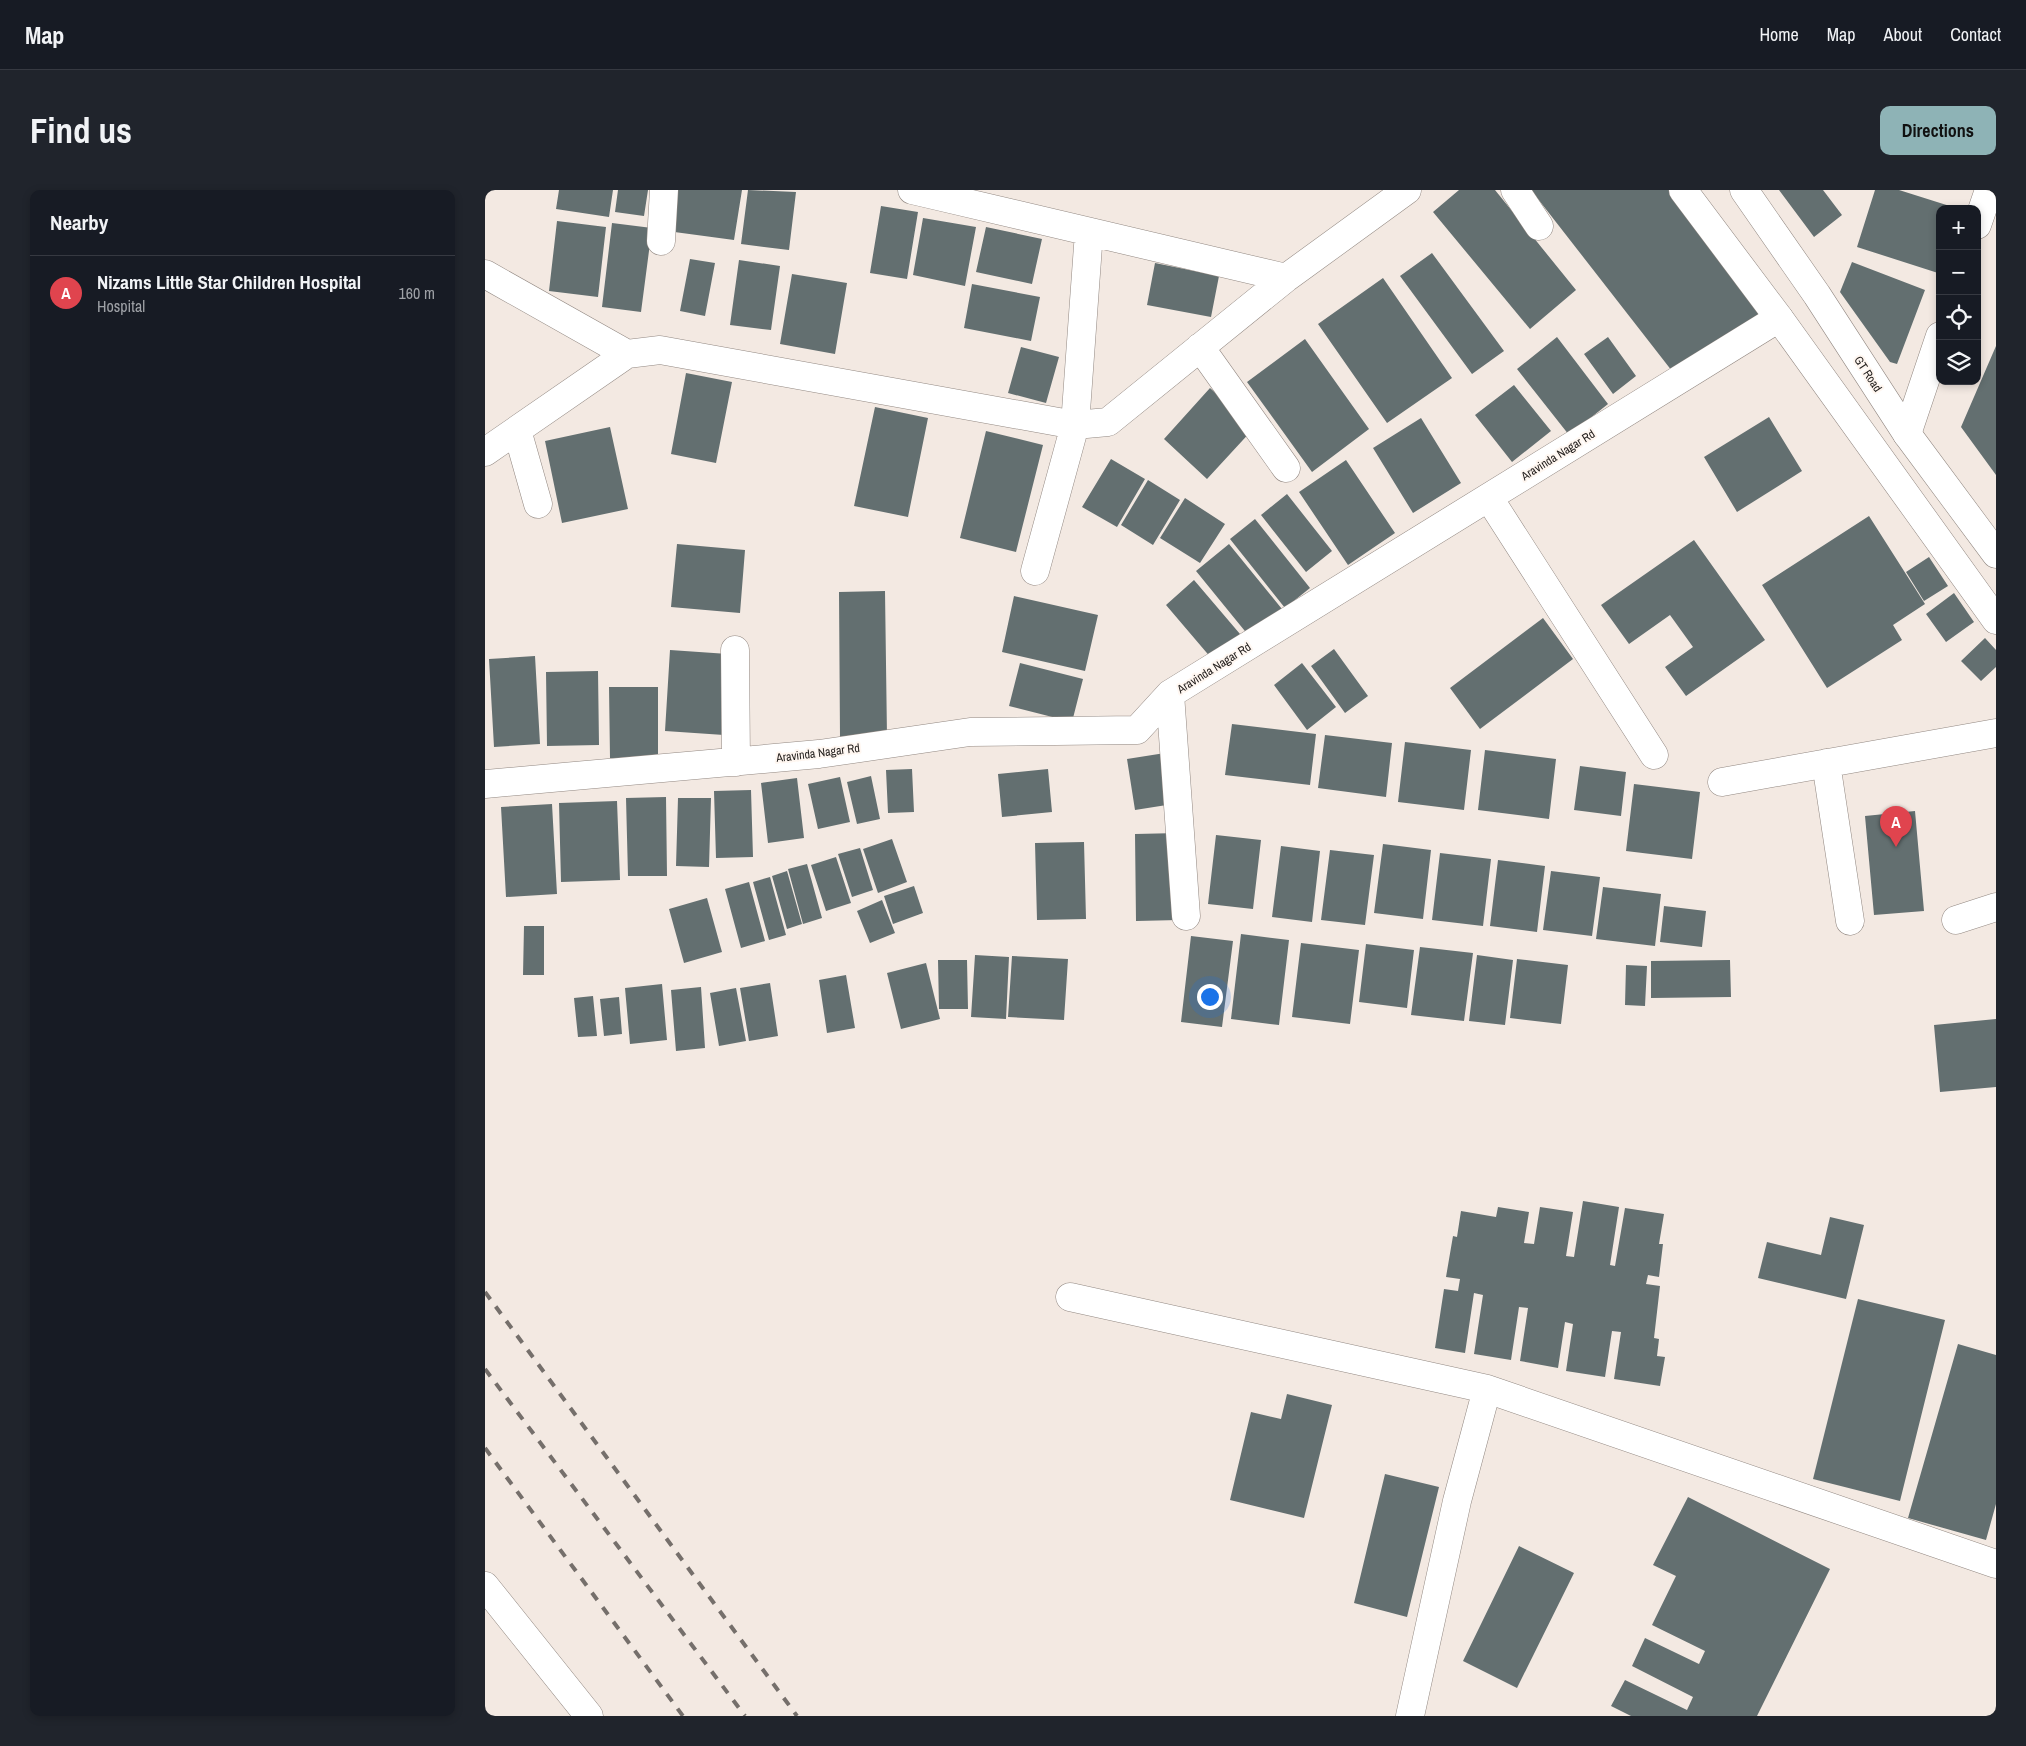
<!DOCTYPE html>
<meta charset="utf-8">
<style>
:root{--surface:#171b24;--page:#20242c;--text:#f1f3f6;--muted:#9ea1a6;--line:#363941;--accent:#8eb3b6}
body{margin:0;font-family:"Archivo Narrow",sans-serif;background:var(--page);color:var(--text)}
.controls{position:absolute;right:15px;top:15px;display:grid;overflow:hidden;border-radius:10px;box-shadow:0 2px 8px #0003}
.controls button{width:45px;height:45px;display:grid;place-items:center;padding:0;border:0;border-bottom:1px solid var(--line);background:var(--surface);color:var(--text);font:25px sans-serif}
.you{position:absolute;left:724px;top:806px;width:18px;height:18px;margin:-12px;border:4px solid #fff;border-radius:50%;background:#1a73e8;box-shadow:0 0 0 8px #1a73e833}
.badge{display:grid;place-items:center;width:32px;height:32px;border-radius:50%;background:var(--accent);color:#fff;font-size:16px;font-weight:700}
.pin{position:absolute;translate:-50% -41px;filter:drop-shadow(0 1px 2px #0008)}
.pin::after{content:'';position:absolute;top:26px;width:18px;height:15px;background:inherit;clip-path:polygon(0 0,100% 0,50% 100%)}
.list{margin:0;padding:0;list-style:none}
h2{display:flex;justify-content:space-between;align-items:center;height:65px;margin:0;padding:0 20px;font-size:21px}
h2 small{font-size:16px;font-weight:400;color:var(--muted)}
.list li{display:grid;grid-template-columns:32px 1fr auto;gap:15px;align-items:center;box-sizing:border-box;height:75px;padding:0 20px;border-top:1px solid var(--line)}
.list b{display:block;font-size:19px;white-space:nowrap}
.list p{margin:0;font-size:16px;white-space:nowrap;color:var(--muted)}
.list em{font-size:16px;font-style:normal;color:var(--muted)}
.icon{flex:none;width:28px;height:28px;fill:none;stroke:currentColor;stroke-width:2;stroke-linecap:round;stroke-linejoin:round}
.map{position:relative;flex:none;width:1511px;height:1526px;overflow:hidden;border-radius:10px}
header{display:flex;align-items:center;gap:30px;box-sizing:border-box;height:70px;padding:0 25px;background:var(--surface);border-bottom:1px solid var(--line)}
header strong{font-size:24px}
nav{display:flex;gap:28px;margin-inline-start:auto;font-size:18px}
.intro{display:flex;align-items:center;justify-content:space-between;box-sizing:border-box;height:120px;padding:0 30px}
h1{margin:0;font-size:35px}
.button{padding:12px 22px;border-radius:10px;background:var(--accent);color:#111;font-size:18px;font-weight:700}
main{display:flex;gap:30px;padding:0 30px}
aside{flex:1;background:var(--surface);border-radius:10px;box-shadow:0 2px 8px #0003}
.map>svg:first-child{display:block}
.building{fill:#636f70}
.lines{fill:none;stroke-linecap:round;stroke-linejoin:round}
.street-casing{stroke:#928882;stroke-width:29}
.secondary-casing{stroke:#928882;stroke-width:29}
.street{stroke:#fff;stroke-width:28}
.secondary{stroke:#fff;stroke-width:28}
.rail{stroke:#756f6b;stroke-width:4;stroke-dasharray:9 9;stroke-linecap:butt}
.labels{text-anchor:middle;stroke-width:4;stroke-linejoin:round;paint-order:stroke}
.street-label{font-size:12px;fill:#201c1a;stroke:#fff7f1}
</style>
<header>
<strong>Map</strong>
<nav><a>Home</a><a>Map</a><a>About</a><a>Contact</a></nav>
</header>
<div class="intro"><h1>Find us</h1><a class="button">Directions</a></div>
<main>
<aside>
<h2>Nearby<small></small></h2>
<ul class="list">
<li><span class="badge" style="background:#e0444e">A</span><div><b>Nizams Little Star Children Hospital</b><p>Hospital</p></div><em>160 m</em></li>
</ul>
</aside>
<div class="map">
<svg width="1511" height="1526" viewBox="0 0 1511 1526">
<rect width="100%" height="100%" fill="#f3e9e2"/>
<!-- building -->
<path class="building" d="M74,0H128L124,27L71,19Z
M133,0H163L159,26L130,22Z
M188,0H257L249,50L182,41Z
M263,0L311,2L304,60L256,54Z
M974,0H1010L1091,100L1045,139L948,22Z
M1046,0H1184L1279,123L1194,190Z
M1294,0H1338L1357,25L1329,47Z
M1390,0H1414L1471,18L1455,19V76L1453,83L1372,57Z
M396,16L433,22L422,89L385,83Z
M438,28L491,37L480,96L428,85Z
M72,31L121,37L113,107L64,101Z
M127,33L167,38L156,122L117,117Z
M501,37L557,49L547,94L491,82Z
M947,63L1019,161L987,184L915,86Z
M205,69L230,73L220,126L195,121Z
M254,70L295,76L286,140L245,135Z
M1367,72L1440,100L1412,174L1405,172L1355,102Z
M670,73L734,86L726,127L662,115Z
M307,84L362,93L350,164L295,154Z
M898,88L967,188L902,233L833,134Z
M487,94L555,107L546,151L479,138Z
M1072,147L1123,214L1084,245L1032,179Z
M1123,147L1151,186L1128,204L1099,164Z
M820,149L884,239L827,282L762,192Z
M1511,156V285L1476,237Z
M536,157L574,167L561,213L523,203Z
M201,183L247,192L231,273L186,264Z
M1029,195L1066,241L1027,272L990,225Z
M725,198L769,238L722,289L679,249Z
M390,217L443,228L423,327L369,316Z
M1284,227L1317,281L1252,322L1219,267Z
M936,228L976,293L928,323L888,258Z
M125,237L143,319L77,333L60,251Z
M501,241L558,255L531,362L475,348Z
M626,269L660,289L632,337L597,317Z
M861,270L910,343L863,375L814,302Z
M663,290L695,310L668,355L636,335Z
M802,304L847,361L821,382L776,325Z
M700,308L740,334L715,373L675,348Z
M1384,326L1440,414L1408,435L1417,450L1342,498L1277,395Z
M770,329L825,398L800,418L745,349Z
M1209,350L1280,450L1201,506L1180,477L1208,457L1185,425L1144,454L1116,415Z
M192,354L260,360L255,423L186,417Z
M744,354L801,424L768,451L711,381Z
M1444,367L1463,396L1439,411L1421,382Z
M709,390L755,444L727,469L681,415Z
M400,401L402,547H355L354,402Z
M1469,403L1489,432L1461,452L1441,424Z
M529,406L613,425L600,481L517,462Z
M1058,428L1088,469L995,539L965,498Z
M1500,448L1511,460V477L1496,491L1476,471Z
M849,459L883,506L860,523L826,476Z
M185,460L243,464L239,545L180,541Z
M50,466L55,554L9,557L4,469Z
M535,473L598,489L587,532L524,516Z
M817,473L851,517L822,540L789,495Z
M113,481L114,555L62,556L61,482Z
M124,497H173V568H125Z
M747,534L831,544L825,595L740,585Z
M840,545L907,553L901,607L833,598Z
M920,552L986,560L979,620L913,612Z
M1000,560L1071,569L1064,629L993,620Z
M680,563L688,614L650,620L642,569Z
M1095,576L1141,582L1136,626L1089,620Z
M427,579L429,622L403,623L401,580Z
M563,579L567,622L517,627L513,584Z
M386,586L395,629L372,634L362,592Z
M355,587L365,632L333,639L323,594Z
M312,588L319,648L283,653L276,593Z
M1149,594L1215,602L1207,669L1141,661Z
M266,600L268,667L231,668L229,601Z
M181,607L182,686H143L141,608Z
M193,608H226L224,677L191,676Z
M132,611L135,690L76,692L74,613Z
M67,614L72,704L21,707L16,617Z
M1430,621L1439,721L1389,725L1380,626Z
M694,643V730L651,731L650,644Z
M731,645L776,650L768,719L723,714Z
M407,649L422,692L393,703L378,659Z
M599,652L601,729L552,730L550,653Z
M898,654L946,660L938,729L889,723Z
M796,656L835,661L827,732L787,727Z
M375,658L388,700L367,707L353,664Z
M845,660L889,665L880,735L836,730Z
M955,663L1006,669L998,736L947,730Z
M351,667L366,713L341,721L326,675Z
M1013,670L1060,676L1052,742L1005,736Z
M322,674L337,728L318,734L303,679Z
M302,681L317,734L302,739L287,686Z
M1066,681L1115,687L1107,746L1058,740Z
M285,687L301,745L284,750L268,692Z
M264,692L280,751L256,758L240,699Z
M429,696L438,723L408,734L399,706Z
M1118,697L1176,704L1170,756L1111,749Z
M222,708L237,762L199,773L184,719Z
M397,710L410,743L385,753L372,721Z
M1179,716L1221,721L1217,757L1175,752Z
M39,736H59V785H38Z
M756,744L804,750L794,835L746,829Z
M706,746L748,751L737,837L696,832Z
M816,753L874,760L865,834L807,827Z
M881,754L929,760L922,818L874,812Z
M935,757L988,763L979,831L926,825Z
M490,765L524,767L521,829L486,827Z
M992,765L1028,770L1020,835L984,831Z
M527,766L583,769L579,830L523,827Z
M1032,769L1083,775L1076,834L1025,828Z
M453,770H482L483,819H454Z
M1245,770L1246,807L1166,808V771Z
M441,773L455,829L416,839L402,783Z
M1141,775L1162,776L1160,816L1140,815Z
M361,785L370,838L342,843L334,790Z
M285,793L293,846L264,851L255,798Z
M177,794L182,850L145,854L140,798Z
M216,797L220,858L191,861L186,800Z
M251,798L261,851L234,856L225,803Z
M108,806L112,846L93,847L89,808Z
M134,807L137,844L119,846L115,809Z
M1511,829V897L1455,902L1449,835Z
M1098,1011L1134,1017L1125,1075L1130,1076L1140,1018L1179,1024L1174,1054H1178L1174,1087L1163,1085L1161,1094L1175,1096L1169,1148L1174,1149L1172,1166L1180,1167L1175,1196L1129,1189L1136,1142L1127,1141L1120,1187L1081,1181L1088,1134L1080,1132L1073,1178L1035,1171L1043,1118L1034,1117L1026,1170L989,1164L998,1105L989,1103L980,1163L950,1158L959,1099L973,1101L975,1089L961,1087L968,1046L972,1047L976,1021L1011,1027L1013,1017L1044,1022L1039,1053L1049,1054L1055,1017L1088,1022L1081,1066L1089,1067Z
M1345,1027L1379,1035L1361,1109L1273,1088L1282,1052L1336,1065Z
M1373,1109L1460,1130L1415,1311L1328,1289Z
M1473,1154L1511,1165V1314L1501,1350L1423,1328Z
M802,1204L847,1215L819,1328L745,1310L766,1222L796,1229Z
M900,1284L954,1297L922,1427L869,1413Z
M1203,1307L1345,1379L1272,1526H1146L1126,1516L1140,1490L1202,1520L1208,1507L1147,1476L1160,1448L1214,1474L1220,1461L1167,1435L1191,1386L1168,1375Z
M1034,1356L1089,1383L1032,1498L978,1471Z"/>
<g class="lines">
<!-- street casing -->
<g class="street-casing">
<path id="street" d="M427,0L801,88
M1030,0L1054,36
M1492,35L1504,0
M176,51L179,0
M0,84L142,164
M715,157L801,278
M32,240L53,314
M1422,244L1455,146
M0,262L142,164L175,160L590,235L623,232L801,88L922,0
M1004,308L1169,565
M550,381L590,235L604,42
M250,460L251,572
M685,504L701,726
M1341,573L1365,731
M1237,592L1511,543
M0,594L334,564L485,542L652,540L685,504L1294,128
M1471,730L1511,717
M585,1107L1002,1199L1511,1374
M0,1396L104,1526
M925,1526L972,1311L1002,1199"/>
</g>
<!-- secondary casing -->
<g class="secondary-casing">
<path id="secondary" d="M1198,0L1294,128L1511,430
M1259,0L1332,105L1422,244L1511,364"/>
</g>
<!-- street -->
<use href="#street" class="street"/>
<!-- secondary -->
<use href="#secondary" class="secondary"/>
<!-- rail -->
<path class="rail" d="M0,1102L312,1526
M0,1179L260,1526
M0,1258L198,1526"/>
</g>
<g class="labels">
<!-- street labels -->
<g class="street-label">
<text transform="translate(1383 184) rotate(57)" y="4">GT Road</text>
<text transform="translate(1073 265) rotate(-32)" y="4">Aravinda Nagar Rd</text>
<text transform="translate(729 478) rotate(-32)" y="4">Aravinda Nagar Rd</text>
<text transform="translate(333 563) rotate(-7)" y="4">Aravinda Nagar Rd</text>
</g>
</g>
</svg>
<div class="controls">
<button>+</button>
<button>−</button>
<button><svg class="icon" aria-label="locate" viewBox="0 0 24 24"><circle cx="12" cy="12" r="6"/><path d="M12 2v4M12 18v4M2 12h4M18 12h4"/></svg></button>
<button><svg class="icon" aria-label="layers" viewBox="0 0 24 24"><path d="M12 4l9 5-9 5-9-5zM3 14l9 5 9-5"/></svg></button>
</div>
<div class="you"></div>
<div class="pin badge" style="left:1411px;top:657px;background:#e0444e">A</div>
</div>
</main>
